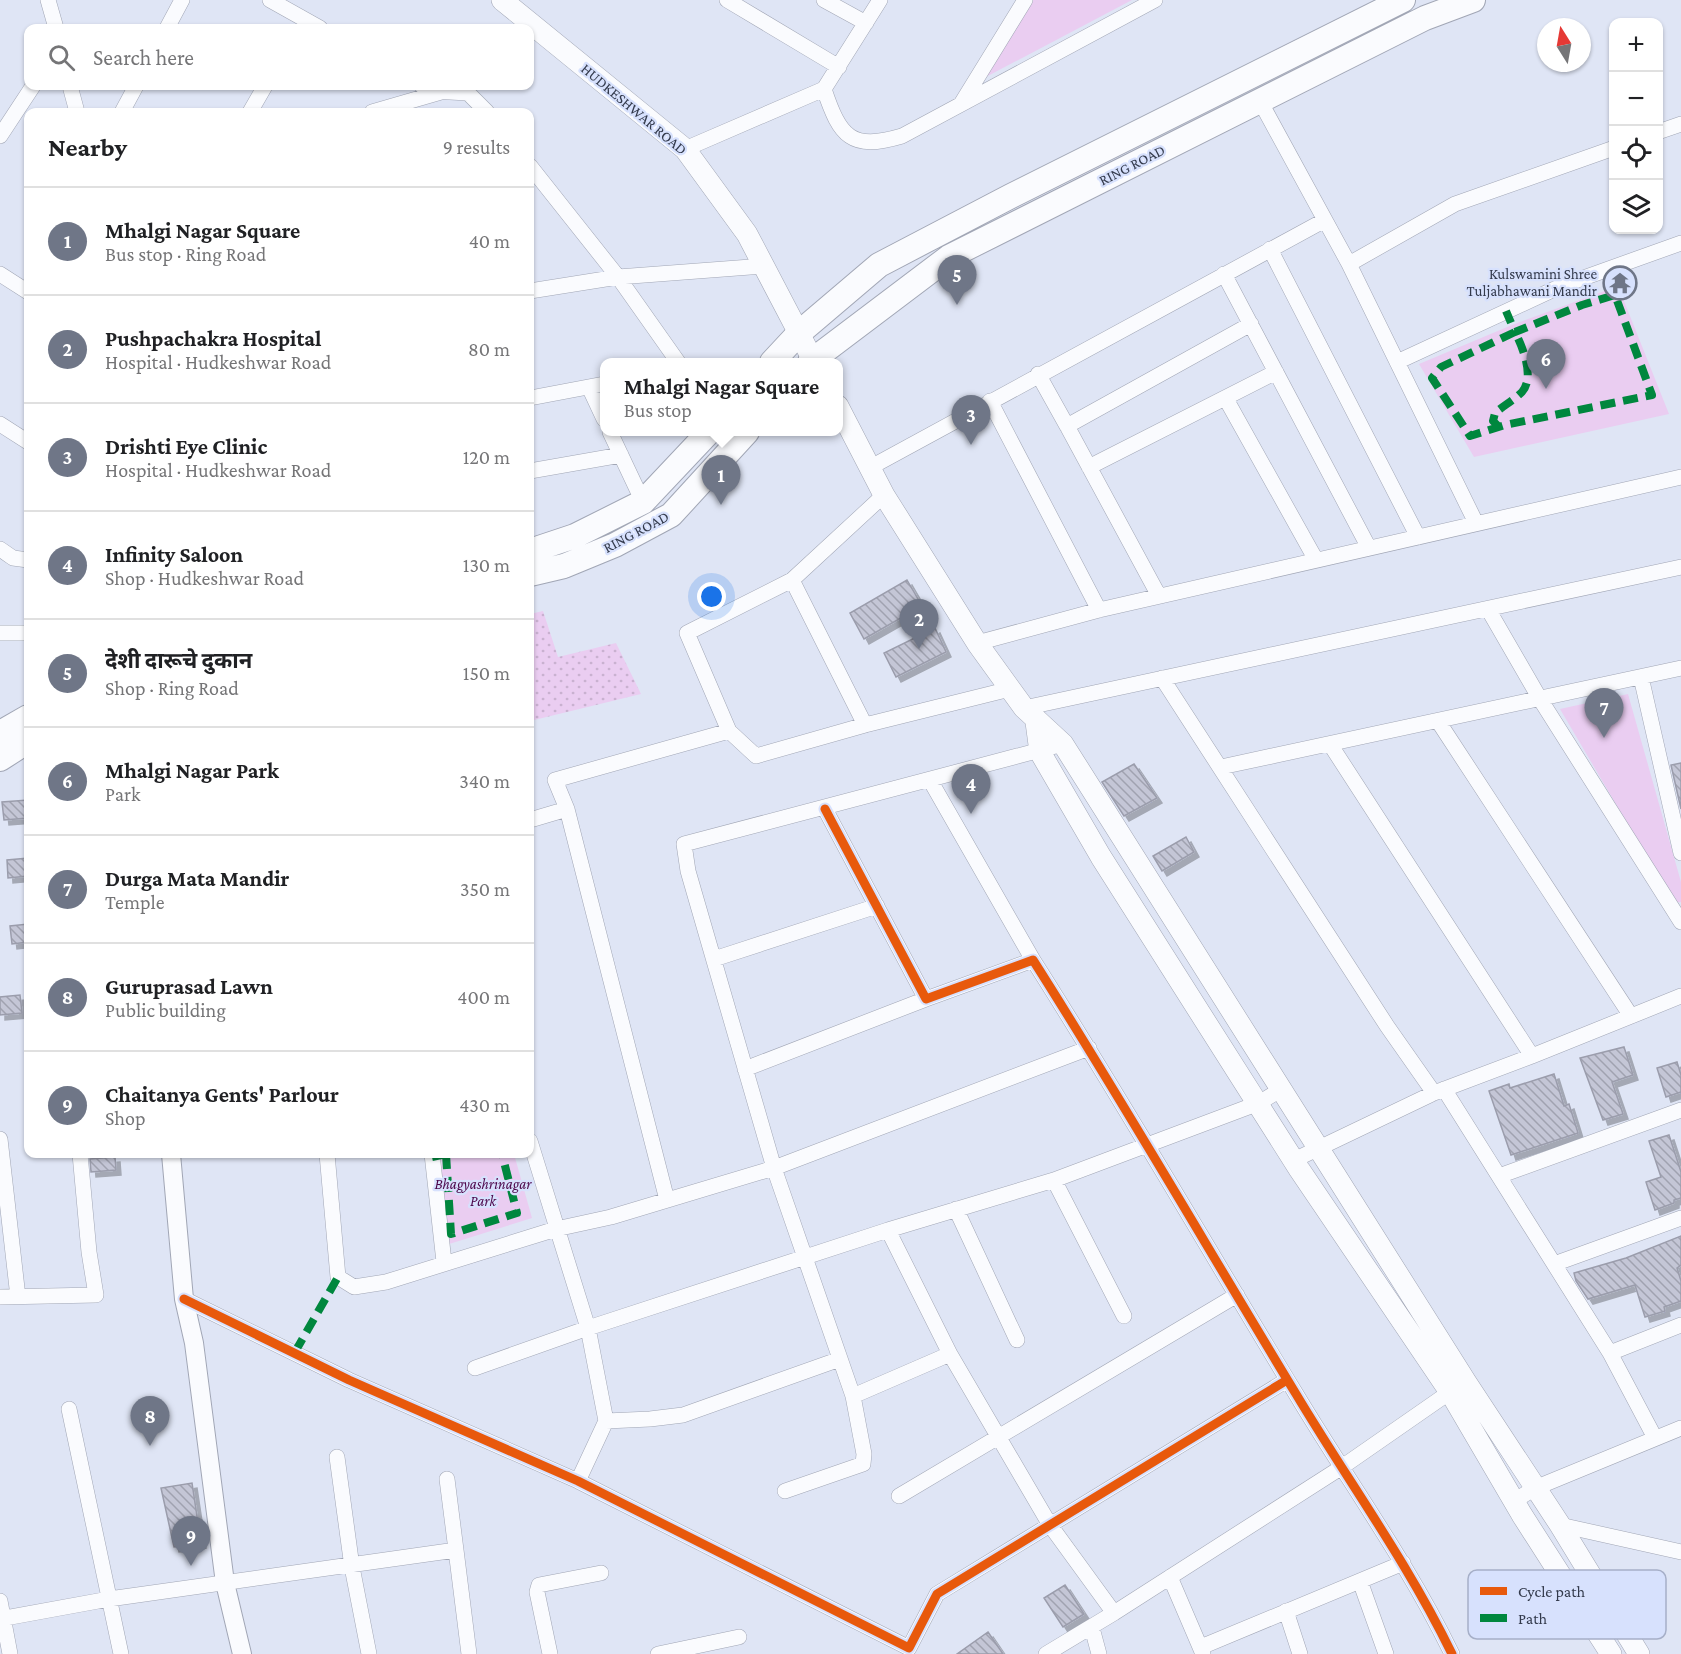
<!DOCTYPE html>
<meta charset="utf-8">
<style>
:root{--surface:#fff;--page:#f6f6f6;--text:#202124;--muted:#757577;--line:#e0e0e0;--accent:#6f7687}
body{margin:0;font-family:"Crimson Pro","Noto Sans Devanagari",serif;background:var(--page);color:var(--text)}
.controls{position:absolute;right:18px;top:18px;display:grid;overflow:hidden;border-radius:12px;box-shadow:0 2px 4px #0004}
.controls button{width:54px;height:54px;display:grid;place-items:center;padding:0;border:0;border-bottom:2px solid var(--line);background:var(--surface);color:var(--text);font:30px sans-serif}
.compass{position:absolute;left:1537px;top:18px;width:54px;height:54px;border-radius:50%;background:var(--surface);box-shadow:0 2px 4px #0004;rotate:349deg}
.you{position:absolute;left:712px;top:597px;width:21px;height:21px;margin:-15px;border:4px solid #fff;border-radius:50%;background:#1a73e8;box-shadow:0 0 0 9px #1a73e833}
.badge{display:grid;place-items:center;width:39px;height:39px;border-radius:50%;background:var(--accent);color:#fff;font-size:20px;font-weight:700}
.pin{position:absolute;translate:-50% -50px;filter:drop-shadow(0 2px 3px #0008)}
.pin::after{content:'';position:absolute;top:32px;width:21px;height:18px;background:inherit;clip-path:polygon(0 0,100% 0,50% 100%)}
.popup{position:absolute;left:600px;top:358px;width:243px;height:78px;box-sizing:border-box;display:grid;place-content:center;border-radius:12px;background:var(--surface);filter:drop-shadow(0 2px 4px #0005);font-size:20px;white-space:nowrap;color:var(--muted)}
.popup b{font-size:22px;color:var(--text)}
.popup::after{content:'';position:absolute;left:50%;top:100%;margin-left:-12px;border:12px solid transparent;border-top-color:var(--surface)}
.list{margin:0;padding:0;list-style:none}
h2{display:flex;justify-content:space-between;align-items:center;height:78px;margin:0;padding:0 24px;font-size:26px}
h2 small{font-size:20px;font-weight:400;color:var(--muted)}
.list li{display:grid;grid-template-columns:39px 1fr auto;gap:18px;align-items:center;box-sizing:border-box;height:108px;padding:0 24px;border-top:2px solid var(--line)}
.list b{display:block;font-size:22px;white-space:nowrap}
.list p{margin:0;font-size:20px;white-space:nowrap;color:var(--muted)}
.list em{font-size:20px;font-style:normal;color:var(--muted)}
.icon{flex:none;width:33px;height:33px;fill:none;stroke:currentColor;stroke-width:2;stroke-linecap:round;stroke-linejoin:round}
.map{position:relative;flex:none;width:1681px;height:1654px;overflow:hidden}
.search{position:absolute;background:var(--surface);box-shadow:0 2px 4px #0004;left:24px;top:24px;width:510px;height:66px;display:flex;align-items:center;gap:15px;box-sizing:border-box;padding:0 21px;border-radius:12px;color:var(--muted);font-size:22px}
.panel{position:absolute;background:var(--surface);box-shadow:0 2px 4px #0004;left:24px;top:108px;width:510px;height:1050px;border-radius:12px}
.map>svg:first-child{display:block}
.grass{fill:url(#grass-dots)}
.park{fill:#eacdf1}
.building{fill:url(#building-back-hatch);stroke:#9b9dac;stroke-width:1.5;filter:url(#shadow)}
.lines{fill:none;stroke-linecap:round;stroke-linejoin:round}
.minor-casing{stroke:#a1a6b5;stroke-width:16}
.tertiary-casing{stroke:#a1a6b5;stroke-width:20}
.secondary-casing{stroke:#a1a6b5;stroke-width:22}
.trunk-casing{stroke:#a1a6b5;stroke-width:26}
.minor{stroke:#fafbfe;stroke-width:15}
.tertiary{stroke:#fafbfe;stroke-width:18}
.secondary{stroke:#fafbfe;stroke-width:21}
.trunk{stroke:#fafbfe;stroke-width:24}
.quiet{stroke:#00873e;stroke-width:8;stroke-dasharray:15 8;stroke-linecap:butt}
.cycleway-casing{stroke:#d7e1fd;stroke-width:13}
.cycleway{stroke:#e8590c;stroke-width:9}
.labels{text-anchor:middle;stroke-width:4.5;stroke-linejoin:round;paint-order:stroke}
.street-label{font-size:15px;fill:#333a4c;stroke:#d7e1fd}
.poi-label{font-size:15px;fill:#333a4c;stroke:#d7e1fd;text-anchor:end}
.park-label{font-size:15px;font-style:italic;fill:#4d074b;stroke:#d7e1fd}
.key{fill:#d7e1fd;stroke:#a6afc8;stroke-width:1.5}
.key-label{font-size:16px;fill:#333a4c}
</style>
<div class="map">
<svg width="1681" height="1654" viewBox="0 0 1681 1654">
<defs>
<pattern id="grass-dots" width="8" height="8" patternUnits="userSpaceOnUse" patternTransform="scale(1.5)"><rect width="8" height="8" fill="#eacdf1"/><path d="M2 2h.1M6 6h.1" fill="none" stroke="#c9b1d0" stroke-width="1.8" stroke-linecap="round"/></pattern>
<pattern id="building-back-hatch" width="6" height="6" patternUnits="userSpaceOnUse" patternTransform="scale(1.5)"><rect width="6" height="6" fill="#c4c6d6"/><path d="M-1 5l2 2M0 0l6 6M5-1l2 2" fill="none" stroke="#a0a2b0"/></pattern>
<filter id="shadow"><feDropShadow dx="5" dy="5" stdDeviation="0" flood-color="#0004"/></filter>
</defs>
<rect width="100%" height="100%" fill="#dfe5f5"/>
<!-- grass -->
<path class="grass" d="M543,611L558,657L616,643L641,694L530,721V614Z"/>
<!-- park -->
<path class="park" d="M1033,0H1132L984,78Z
M1618,286L1669,414L1474,457L1419,364L1512,325Z
M1628,694L1681,882V902L1674,903L1560,709Z
M441,1154H514L532,1218L446,1245Z"/>
<!-- building -->
<path class="building" d="M907,580L922,606L864,639L850,613Z
M935,628L946,652L896,677L884,653Z
M1681,763V809L1671,765Z
M1134,764L1157,798L1124,816L1102,782Z
M28,800V818L4,820L2,802Z
M1186,837L1194,852L1162,871L1153,856Z
M28,858V876L8,878L7,860Z
M28,924V942L12,944L10,926Z
M20,995L22,1013L0,1015V997Z
M1624,1047L1633,1075L1612,1082L1623,1114L1603,1120L1580,1058Z
M1677,1062L1681,1075V1092L1666,1097L1657,1068Z
M1554,1074L1564,1106L1569,1104L1578,1133L1511,1155L1489,1091L1509,1084L1510,1088Z
M1669,1135L1681,1172V1198L1674,1200V1203L1655,1210L1646,1182L1661,1177L1649,1141Z
M115,1157L116,1170L91,1172L90,1159Z
M1681,1236V1265L1677,1268L1681,1281V1301L1664,1307L1665,1311L1645,1317L1635,1285L1588,1299L1576,1281L1574,1273L1626,1258Z
M192,1483L201,1543L174,1547L161,1488Z
M1065,1585L1084,1614L1063,1627L1044,1598Z
M988,1632L1003,1654H957Z"/>
<g class="lines">
<!-- minor casing -->
<g class="minor-casing">
<path id="minor" d="M48,0L56,28
M270,0L320,28
M727,0L839,67
M824,0L866,23
M167,28L182,0
M70,86L77,112
M422,86L432,91L468,93L487,112
M824,89C840,137 851,151 902,136L1155,0
M1260,101L1349,264L1476,523
M961,104L1025,0
M122,112L136,86
M250,112L265,86
M372,112L441,92
M1658,132L1681,124
M0,136L33,86
M685,149L824,89L880,0
M530,166L618,277L678,362
M1270,249L1418,537
M1349,264L1455,204L1614,148
M0,274L28,292
M1224,274L1369,548
M530,291L618,277L764,266
M1397,362L1561,286L1681,243
M1038,374L1067,426L1251,324
M589,387L604,419
M530,398L604,384
M1226,399L1316,560
M990,401L1099,610
M0,424L28,442
M1067,426L1159,596
M610,432L643,502
M871,467L1325,220
M1089,467L1276,372
M530,471L621,455
M0,549L13,558L28,560
M1488,609L1540,699L1681,922
M0,633H28
M977,643L1099,610L1681,477
M1641,677L1681,853
M1162,678L1387,1026L1434,1093
M1024,708L1681,567
M1438,721L1631,1016
M865,725L792,580L884,495
M729,731L687,633L792,580
M1330,744L1532,1056
M1221,767L1681,668
M930,780L1033,960
M567,809L667,1200
M825,809L926,999L1033,960C1124,1103 1208,1249 1296,1394C1348,1481 1408,1563 1452,1654
M530,820L567,809L555,780L729,731L756,756L865,725L1010,689
M714,959L877,906
M745,1069L926,999
M1444,1089L1610,1353L1655,1438
M0,1139L18,1297
M530,1141L588,1328L888,1230L1054,1180L1259,1103L1280,1090
M327,1154L338,1277L354,1287L386,1282L556,1229L611,1217L774,1168L1089,1048
M432,1154L444,1262
M1294,1160L1434,1093L1532,1056L1681,996
M1499,1176L1681,1110
M1054,1180L1124,1316
M956,1209L1017,1340
M1554,1264L1681,1218
M0,1297L96,1295L89,1252L80,1154
M184,1299L349,1380L578,1481L909,1648L937,1594L1287,1380
M1610,1353L1681,1325
M950,1354L1050,1525L1114,1613L1342,1467L1450,1392
M475,1368L588,1328L606,1421L578,1481
M853,1396L950,1354L888,1230
M69,1409L121,1654
M606,1421L650,1419L683,1415L840,1359
M337,1457L352,1567L369,1654
M447,1479L456,1550
M785,1491L863,1464L864,1454L853,1396L774,1168L688,871L684,844L1063,744
M899,1496L1237,1295
M1514,1501L1535,1488L1681,1428
M1560,1525L1681,1552
M1170,1577L1203,1654
M1360,1581L1386,1654
M0,1601L10,1654
M1286,1611L1300,1654
M0,1619L109,1599L456,1550L469,1654
M1092,1628L1099,1654
M1201,1647L1403,1563
M550,1654L537,1592L539,1585L601,1573
M658,1654L739,1637
M1046,1654L1114,1613"/>
</g>
<!-- tertiary casing -->
<g class="tertiary-casing">
<path id="tertiary" d="M171,1154L184,1299L194,1343L225,1583L242,1654"/>
</g>
<!-- secondary casing -->
<g class="secondary-casing">
<path id="secondary" d="M502,0L685,149L747,234L814,362
M838,406L884,495L977,643L1024,708L1063,744L1466,1382L1560,1525L1639,1654
M1036,722L1040,752L1101,857L1299,1169L1450,1392L1522,1515L1611,1654"/>
</g>
<!-- trunk casing -->
<g class="trunk-casing">
<path id="trunk" d="M772,362L799,333L879,265L1011,196L1403,0
M810,362L949,257L1425,18L1473,0
M530,551L575,536L643,502L709,432
M530,574L564,566L615,545L671,515L747,432
M0,733L28,717
M0,759L28,741"/>
</g>
<!-- minor -->
<use href="#minor" class="minor"/>
<!-- tertiary -->
<use href="#tertiary" class="tertiary"/>
<!-- secondary -->
<use href="#secondary" class="secondary"/>
<!-- trunk -->
<use href="#trunk" class="trunk"/>
<!-- quiet -->
<path class="quiet" d="M1499,427L1493,421L1495,413C1503,406 1514,400 1522,392C1535,377 1523,348 1515,332L1441,367L1432,378L1470,436L1505,425L1652,395L1615,295L1582,305L1515,332L1506,311
M446,1154L451,1234L517,1213L502,1154
M432,1157L446,1154
M295,1352L338,1277"/>
<!-- cycleway casing -->
<g class="cycleway-casing">
<path id="cycleway" d="M825,809L926,999L1033,960C1124,1103 1208,1249 1296,1394C1348,1481 1408,1563 1452,1654
M184,1299L349,1380L578,1481L909,1648L937,1594L1287,1380"/>
</g>
<!-- cycleway -->
<use href="#cycleway" class="cycleway"/>
</g>
<!-- icons -->
<defs>
<g id="temple-ring" transform="scale(1.725)"><circle r="9.5" fill="#d7e1fd" stroke="#6f7687" stroke-width="1.5"/><path d="M0-6L5-2H3V0L6.5 2.5H4V6H1.5V3h-3V6H-4V2.5H-6.5L-3 0V-2H-5Z" fill="#6f7687"/></g>
</defs>
<g fill-rule="evenodd">
<use href="#temple-ring" x="1620" y="283"/>
</g>
<g class="labels">
<!-- street labels -->
<g class="street-label">
<text transform="translate(634 109) rotate(40)" y="5">HUDKESHWAR ROAD</text>
<text transform="translate(1132 165) rotate(-27)" y="5">RING ROAD</text>
<text transform="translate(636 532) rotate(-28)" y="5">RING ROAD</text>
</g>
<!-- poi labels -->
<g class="poi-label">
<text x="1597" y="279">Kulswamini Shree<tspan x="1597" dy="17">Tuljabhawani Mandir</tspan></text>
</g>
<!-- park labels -->
<g class="park-label">
<text x="483" y="1189">Bhagyashrinagar<tspan x="483" dy="17">Park</tspan></text>
</g>
</g>
<!-- legend -->
<rect x="1468" y="1570" width="198" height="69" rx="9" class="key"/>
<rect x="1480" y="1587" width="27" height="8" fill="#e8590c"/>
<rect x="1480" y="1614" width="27" height="8" fill="#00873e"/>
<g class="key-label">
<text x="1518" y="1597">Cycle path</text>
<text x="1518" y="1624">Path</text>
</g>
</svg>
<div class="controls">
<button>+</button>
<button>−</button>
<button><svg class="icon" aria-label="locate" viewBox="0 0 24 24"><circle cx="12" cy="12" r="6"/><path d="M12 2v4M12 18v4M2 12h4M18 12h4"/></svg></button>
<button><svg class="icon" aria-label="layers" viewBox="0 0 24 24"><path d="M12 4l9 5-9 5-9-5zM3 14l9 5 9-5"/></svg></button>
</div>
<svg class="compass" viewBox="-18 -18 36 36"><path d="M0-13l5 13h-10z" fill="#e53935"/><path d="M0 13l5-13h-10z" fill="#757577"/></svg>
<div class="you"></div>
<div class="pin badge" style="left:721px;top:505px">1</div>
<div class="popup"><b>Mhalgi Nagar Square</b>Bus stop</div>
<div class="pin badge" style="left:919px;top:649px">2</div>
<div class="pin badge" style="left:971px;top:445px">3</div>
<div class="pin badge" style="left:971px;top:814px">4</div>
<div class="pin badge" style="left:957px;top:305px">5</div>
<div class="pin badge" style="left:1546px;top:389px">6</div>
<div class="pin badge" style="left:1604px;top:738px">7</div>
<div class="pin badge" style="left:150px;top:1446px">8</div>
<div class="pin badge" style="left:191px;top:1566px">9</div>
<div class="search"><svg class="icon" aria-label="search" viewBox="0 0 24 24"><circle cx="10" cy="10" r="6"/><path d="M15 15l6 6"/></svg>Search here</div>
<section class="panel">
<h2>Nearby<small>9 results</small></h2>
<ul class="list">
<li><span class="badge">1</span><div><b>Mhalgi Nagar Square</b><p>Bus stop · Ring Road</p></div><em>40 m</em></li>
<li><span class="badge">2</span><div><b>Pushpachakra Hospital</b><p>Hospital · Hudkeshwar Road</p></div><em>80 m</em></li>
<li><span class="badge">3</span><div><b>Drishti Eye Clinic</b><p>Hospital · Hudkeshwar Road</p></div><em>120 m</em></li>
<li><span class="badge">4</span><div><b>Infinity Saloon</b><p>Shop · Hudkeshwar Road</p></div><em>130 m</em></li>
<li><span class="badge">5</span><div><b>देशी दारूचे दुकान</b><p>Shop · Ring Road</p></div><em>150 m</em></li>
<li><span class="badge">6</span><div><b>Mhalgi Nagar Park</b><p>Park</p></div><em>340 m</em></li>
<li><span class="badge">7</span><div><b>Durga Mata Mandir</b><p>Temple</p></div><em>350 m</em></li>
<li><span class="badge">8</span><div><b>Guruprasad Lawn</b><p>Public building</p></div><em>400 m</em></li>
<li><span class="badge">9</span><div><b>Chaitanya Gents' Parlour</b><p>Shop</p></div><em>430 m</em></li>
</ul>
</section>
</div>
